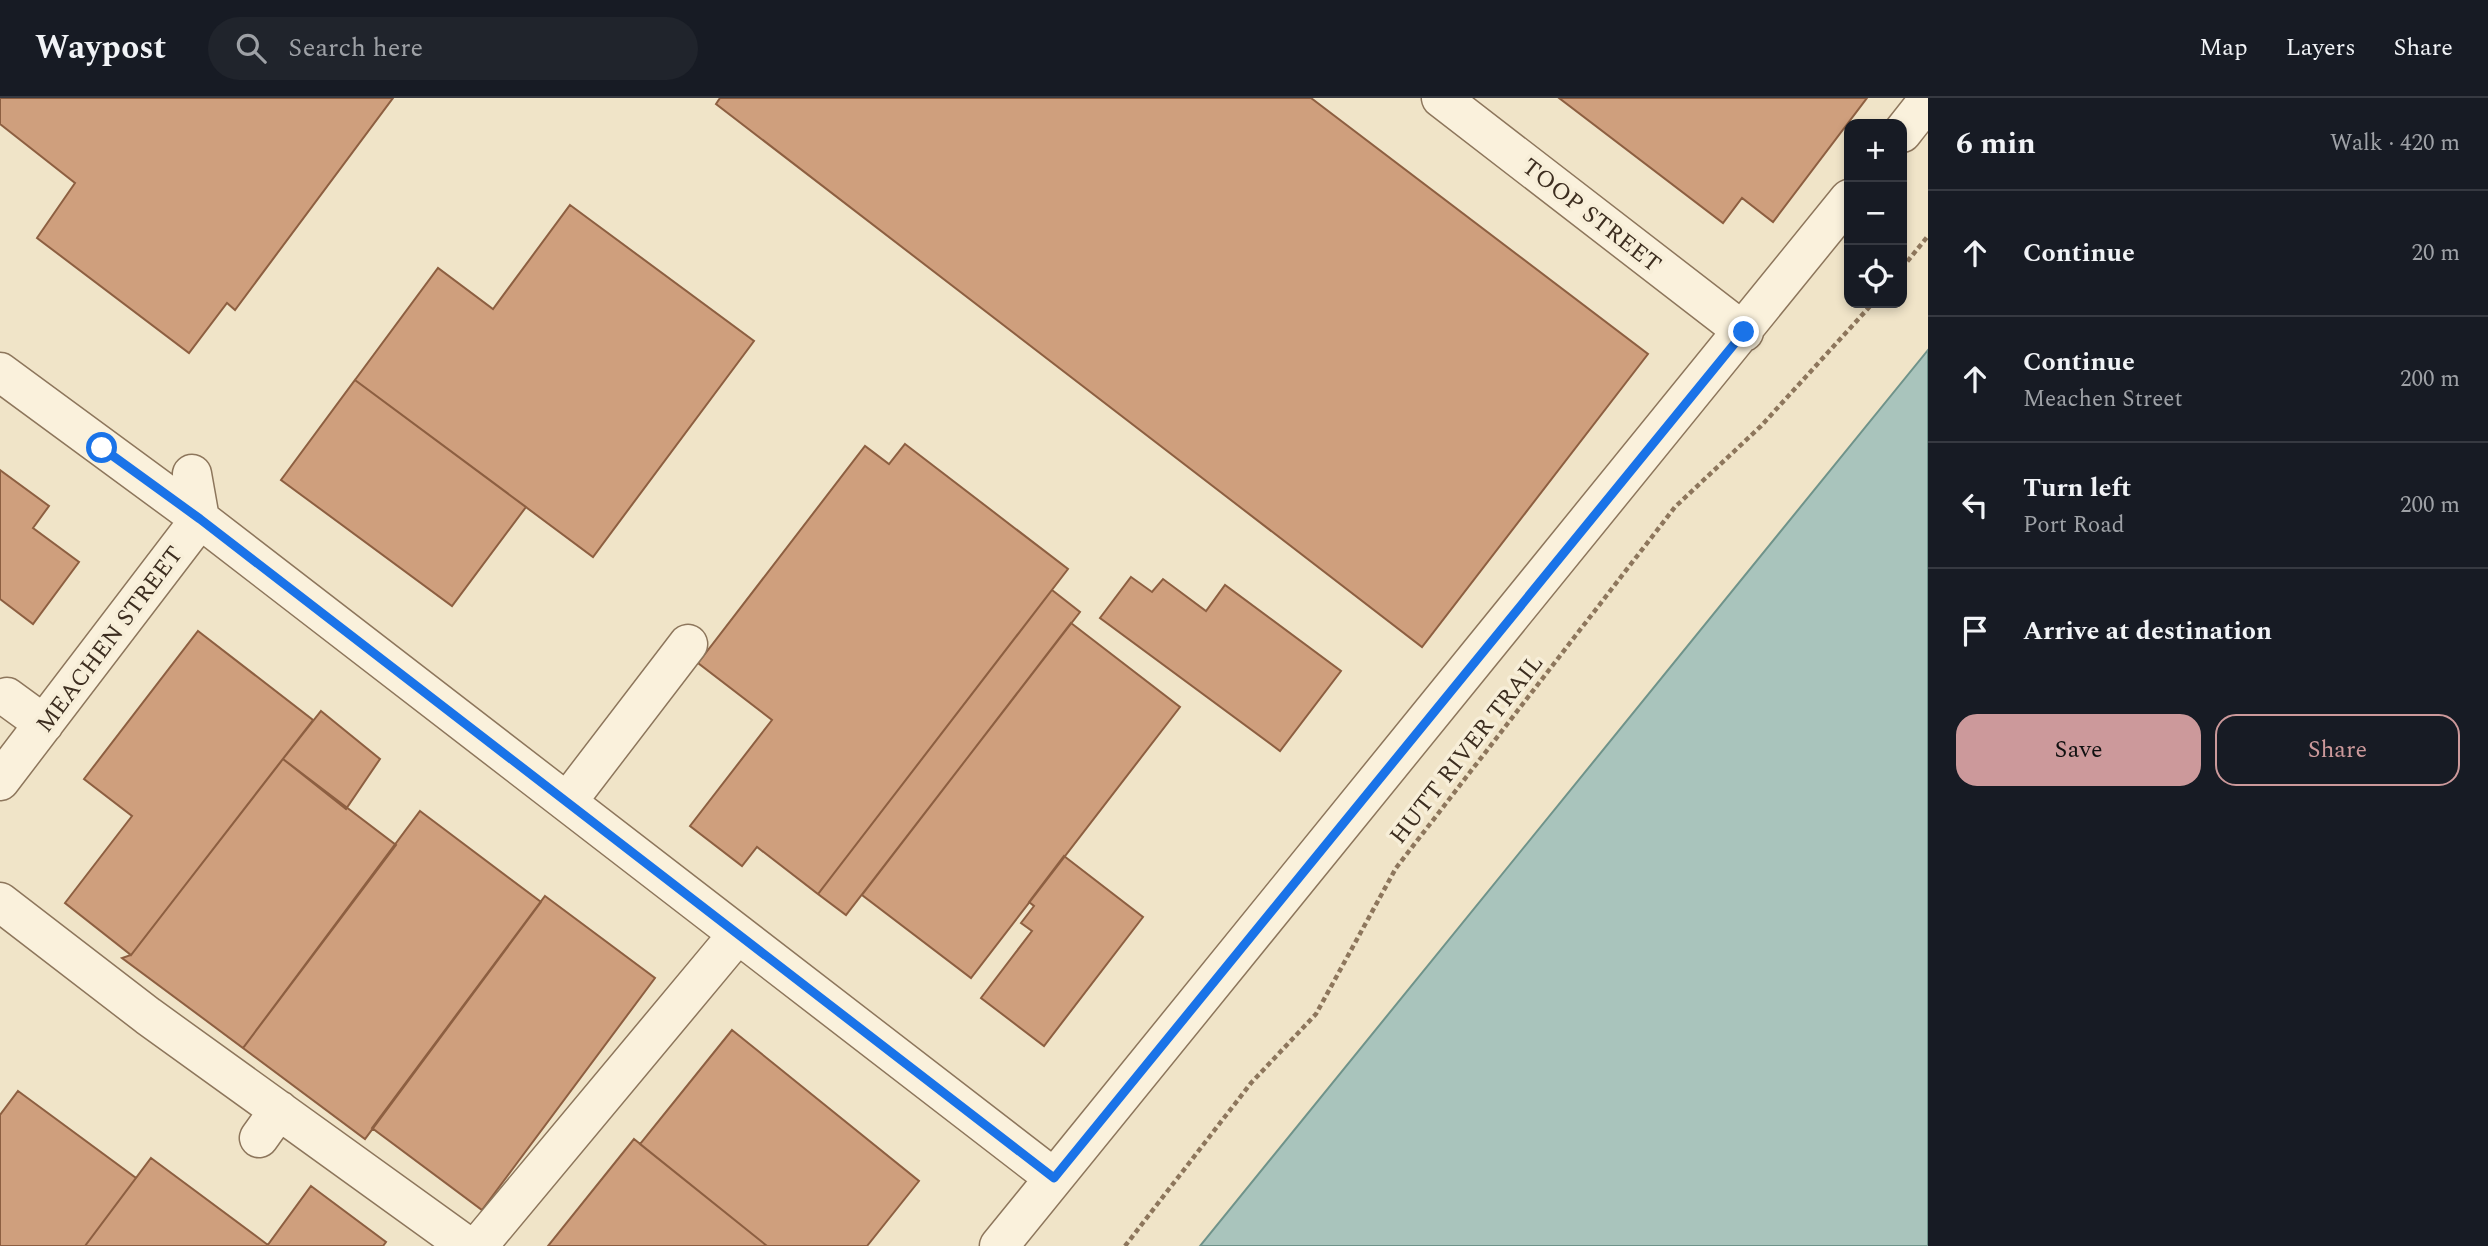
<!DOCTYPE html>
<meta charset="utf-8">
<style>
:root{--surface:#171b24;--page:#20242c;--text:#f1f3f6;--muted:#9ea1a6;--line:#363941;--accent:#cc999b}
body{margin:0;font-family:Spectral,serif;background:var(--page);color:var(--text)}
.controls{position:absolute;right:21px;top:21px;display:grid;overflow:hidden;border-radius:14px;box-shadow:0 4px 10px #0003}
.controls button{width:63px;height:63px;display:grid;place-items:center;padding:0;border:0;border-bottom:2px solid var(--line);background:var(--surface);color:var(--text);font:35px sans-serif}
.stop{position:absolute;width:21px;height:21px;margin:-16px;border:5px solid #1a73e8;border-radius:50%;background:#fff}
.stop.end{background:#1a73e8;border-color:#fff;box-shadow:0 2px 7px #0008}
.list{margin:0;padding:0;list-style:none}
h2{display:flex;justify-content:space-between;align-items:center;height:91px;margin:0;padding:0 28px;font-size:30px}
h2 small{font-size:23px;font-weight:400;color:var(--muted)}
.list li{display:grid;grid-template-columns:46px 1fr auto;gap:21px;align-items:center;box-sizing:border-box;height:126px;padding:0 28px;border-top:2px solid var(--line)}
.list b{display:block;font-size:26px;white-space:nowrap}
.list p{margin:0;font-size:23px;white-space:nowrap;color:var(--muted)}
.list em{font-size:23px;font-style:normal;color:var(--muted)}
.actions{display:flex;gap:14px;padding:21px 28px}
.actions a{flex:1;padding:16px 0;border:2px solid var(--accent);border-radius:21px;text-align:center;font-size:24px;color:var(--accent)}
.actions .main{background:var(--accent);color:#111}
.icon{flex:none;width:38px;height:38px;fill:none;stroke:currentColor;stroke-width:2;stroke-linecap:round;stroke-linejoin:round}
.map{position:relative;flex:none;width:1928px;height:1148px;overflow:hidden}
header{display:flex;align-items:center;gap:42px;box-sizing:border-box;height:98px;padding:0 35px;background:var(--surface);border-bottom:2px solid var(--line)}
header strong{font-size:33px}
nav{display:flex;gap:38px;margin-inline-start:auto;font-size:24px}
.search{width:490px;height:63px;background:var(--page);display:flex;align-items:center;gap:18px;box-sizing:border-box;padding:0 24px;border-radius:38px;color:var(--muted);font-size:26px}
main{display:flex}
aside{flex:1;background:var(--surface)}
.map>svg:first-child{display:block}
.water{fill:#a9c4bc;stroke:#6f938a;stroke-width:2}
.building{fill:#cf9f7d;stroke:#8d5f41;stroke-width:2}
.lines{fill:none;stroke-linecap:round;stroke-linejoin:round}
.minor-casing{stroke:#8d765c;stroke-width:41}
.path{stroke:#8d765c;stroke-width:4.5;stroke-dasharray:5 3.5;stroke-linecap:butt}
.minor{stroke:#faf1dc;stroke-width:38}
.route{stroke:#1a73e8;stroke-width:9}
.labels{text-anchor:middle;stroke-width:7;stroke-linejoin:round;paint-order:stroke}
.street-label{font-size:24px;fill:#3d2e20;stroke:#f7eed8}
</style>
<header>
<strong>Waypost</strong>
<div class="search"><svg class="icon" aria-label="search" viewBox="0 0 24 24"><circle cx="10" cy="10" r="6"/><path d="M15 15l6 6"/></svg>Search here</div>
<nav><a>Map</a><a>Layers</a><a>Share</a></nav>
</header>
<main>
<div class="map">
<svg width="1928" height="1148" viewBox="0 0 1928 1148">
<rect width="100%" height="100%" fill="#f0e4c8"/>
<!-- water -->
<path class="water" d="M1928,252V1148H1200Z"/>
<!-- building -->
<path class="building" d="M0,0H393L235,212L227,205L189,255L37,140L75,85L0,26Z
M720,0H1311L1648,256L1422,549L716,6Z
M1559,0H1867L1773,124L1742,100L1723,125Z
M570,107L754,243L593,459L355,282L438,170L493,211Z
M355,282L526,409L452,508L281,382Z
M905,346L1068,471L818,796L757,749L742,768L690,728L772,622L698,565L865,348L889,366Z
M0,372L49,408L33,430L79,464L33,526L0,501Z
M1131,479L1152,494L1163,481L1206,513L1225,487L1341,573L1280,653L1100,520Z
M1052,492L1080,514L846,817L818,796Z
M1071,525L1180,609L971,880L862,797Z
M198,533L313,622L131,857L65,805L132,718L84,681Z
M321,613L380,661L346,711L283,661Z
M283,661L396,747L243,950L122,860L131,857Z
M420,713L541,804L365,1041L243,950Z
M1064,758L1143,819L1044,948L981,900L1032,833L1021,825L1034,808L1029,804Z
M545,798L655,880L482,1112L372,1030Z
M732,932L919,1083L867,1148H767L640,1046Z
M18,993L136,1080L85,1148H0V1017Z
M634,1041L767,1148H548Z
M151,1060L268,1147L267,1148H85Z
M311,1088L386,1144L383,1148H267Z"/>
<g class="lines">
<!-- minor casing -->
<g class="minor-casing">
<path id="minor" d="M1441,0L1744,234
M1902,35L1928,2
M0,274L200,421L192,376
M7,599L44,626
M0,683L200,421L1054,1080
M567,704L688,546
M0,804L148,918L467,1148
M259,1040L279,1012
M478,1148L738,836
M999,1148L1849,101"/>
</g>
<!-- path -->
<path class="path" d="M1902,170L1928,138
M1125,1148L1251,985L1316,916L1396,770L1675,409L1761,328L1873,205"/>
<!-- minor -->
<use href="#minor" class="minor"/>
</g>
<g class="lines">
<!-- route -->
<path class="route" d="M102,350L200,421L1054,1080L1744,234"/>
</g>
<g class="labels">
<!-- street labels -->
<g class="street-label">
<text transform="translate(1592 117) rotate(38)" y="8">TOOP STREET</text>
<text transform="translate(109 541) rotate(-53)" y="8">MEACHEN STREET</text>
<text transform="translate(1466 651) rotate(-52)" y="8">HUTT RIVER TRAIL</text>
</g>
</g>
</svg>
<div class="controls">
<button>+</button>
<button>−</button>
<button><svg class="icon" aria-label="locate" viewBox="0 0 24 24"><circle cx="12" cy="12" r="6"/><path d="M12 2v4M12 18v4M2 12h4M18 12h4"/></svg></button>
</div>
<div class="stop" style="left:102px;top:350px"></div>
<div class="stop end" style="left:1744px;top:234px"></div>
</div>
<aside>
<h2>6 min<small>Walk · 420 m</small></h2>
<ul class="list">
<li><svg class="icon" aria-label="ahead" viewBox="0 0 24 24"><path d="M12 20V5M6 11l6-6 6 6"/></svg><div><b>Continue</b></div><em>20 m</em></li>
<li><svg class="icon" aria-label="ahead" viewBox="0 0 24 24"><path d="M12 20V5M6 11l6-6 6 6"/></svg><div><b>Continue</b><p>Meachen Street</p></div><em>200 m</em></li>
<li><svg class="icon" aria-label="left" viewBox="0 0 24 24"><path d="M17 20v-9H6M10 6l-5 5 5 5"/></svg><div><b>Turn left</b><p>Port Road</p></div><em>200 m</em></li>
<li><svg class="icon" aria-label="arrive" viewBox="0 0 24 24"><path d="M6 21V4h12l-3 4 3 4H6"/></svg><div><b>Arrive at destination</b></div></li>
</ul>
<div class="actions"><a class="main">Save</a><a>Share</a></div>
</aside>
</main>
